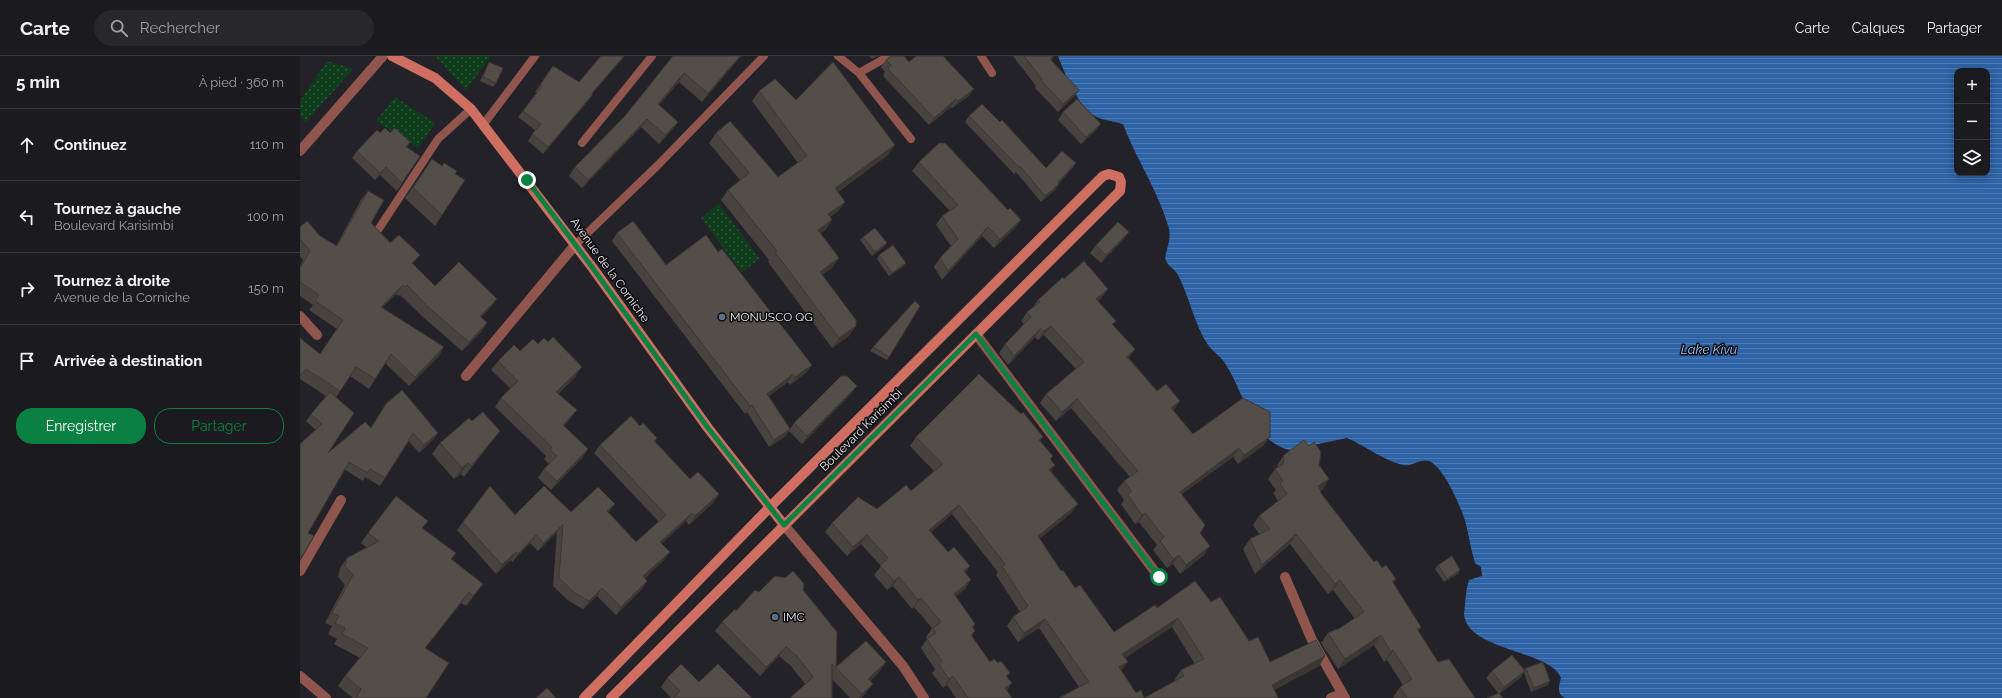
<!DOCTYPE html>
<html lang="fr">
<meta charset="utf-8">
<style>
:root{--surface:#1a1a1f;--page:#27272c;--text:#f1f3f6;--muted:#9fa1a4;--line:#38383d;--accent:#0b8043}
body{margin:0;font-family:Raleway,sans-serif;background:var(--page);color:var(--text)}
.controls{position:absolute;right:12px;top:12px;display:grid;overflow:hidden;border-radius:8px;box-shadow:0 2px 10px #0003}
.controls button{width:36px;height:36px;display:grid;place-items:center;padding:0;border:0;border-bottom:1px solid var(--line);background:var(--surface);color:var(--text);font:20px sans-serif}
.stop{position:absolute;width:12px;height:12px;margin:-9px;border:3px solid #0b8043;border-radius:50%;background:#fff}
.stop.end{background:#0b8043;border-color:#fff;box-shadow:0 1px 4px #0008}
.list{margin:0;padding:0;list-style:none}
h2{display:flex;justify-content:space-between;align-items:center;height:52px;margin:0;padding:0 16px;font-size:17px}
h2 small{font-size:13px;font-weight:400;color:var(--muted)}
.list li{display:grid;grid-template-columns:26px 1fr auto;gap:12px;align-items:center;box-sizing:border-box;height:72px;padding:0 16px;border-top:1px solid var(--line)}
.list b{display:block;font-size:15px;white-space:nowrap}
.list p{margin:0;font-size:13px;white-space:nowrap;color:var(--muted)}
.list em{font-size:13px;font-style:normal;color:var(--muted)}
.actions{display:flex;gap:8px;padding:12px 16px}
.actions a{flex:1;padding:9px 0;border:1px solid var(--accent);border-radius:16px;text-align:center;font-size:14px;color:var(--accent)}
.actions .main{background:var(--accent);color:#fff}
.icon{flex:none;width:22px;height:22px;fill:none;stroke:currentColor;stroke-width:2;stroke-linecap:round;stroke-linejoin:round}
.map{position:relative;flex:none;width:1702px;height:642px;overflow:hidden}
header{display:flex;align-items:center;gap:24px;box-sizing:border-box;height:56px;padding:0 20px;background:var(--surface);border-bottom:1px solid var(--line)}
header strong{font-size:19px}
nav{display:flex;gap:22px;margin-inline-start:auto;font-size:14px}
.search{width:280px;height:36px;background:var(--page);display:flex;align-items:center;gap:10px;box-sizing:border-box;padding:0 14px;border-radius:22px;color:var(--muted);font-size:15px}
main{display:flex}
aside{flex:1;background:var(--surface)}
.map>svg:first-child{display:block}
.grass{fill:url(#grass-dots)}
.water{fill:url(#water-rules);fill-rule:evenodd}
.lines{fill:none;stroke-linecap:round;stroke-linejoin:round}
.lane{stroke:#90554c;stroke-width:8}
.street{stroke:#90554c;stroke-width:10}
.secondary{stroke:#ce6f61;stroke-width:10}
.wall{fill:#48433f;fill-rule:evenodd}
.shaded-wall{fill:#3b3733}
.building{fill:#544e49;stroke:#3b3733;fill-rule:evenodd}
.route{stroke:#0b8043;stroke-width:5}
.service-dot{fill:#5c6f8a;stroke:#0c0c0f;stroke-width:1.5}
.labels{text-anchor:middle;stroke-width:3;stroke-linejoin:round;paint-order:stroke}
.street-label{font-size:12px;fill:#e9e8ed;stroke:#0c0c0f}
.poi-label{font-size:12px;fill:#e9e8ed;stroke:#0c0c0f;text-anchor:start}
.water-label{font-size:13px;font-style:italic;fill:#9dc8ff;stroke:#0c0c0f}
</style>
<header>
<strong>Carte</strong>
<div class="search"><svg class="icon" aria-label="search" viewBox="0 0 24 24"><circle cx="10" cy="10" r="6"/><path d="M15 15l6 6"/></svg>Rechercher</div>
<nav><a>Carte</a><a>Calques</a><a>Partager</a></nav>
</header>
<main>
<aside>
<h2>5 min<small>À pied · 360 m</small></h2>
<ul class="list">
<li><svg class="icon" aria-label="ahead" viewBox="0 0 24 24"><path d="M12 20V5M6 11l6-6 6 6"/></svg><div><b>Continuez</b></div><em>110 m</em></li>
<li><svg class="icon" aria-label="left" viewBox="0 0 24 24"><path d="M17 20v-9H6M10 6l-5 5 5 5"/></svg><div><b>Tournez à gauche</b><p>Boulevard Karisimbi</p></div><em>100 m</em></li>
<li><svg class="icon" aria-label="right" viewBox="0 0 24 24"><path d="M7 20v-9h11M14 6l5 5-5 5"/></svg><div><b>Tournez à droite</b><p>Avenue de la Corniche</p></div><em>150 m</em></li>
<li><svg class="icon" aria-label="arrive" viewBox="0 0 24 24"><path d="M6 21V4h12l-3 4 3 4H6"/></svg><div><b>Arrivée à destination</b></div></li>
</ul>
<div class="actions"><a class="main">Enregistrer</a><a>Partager</a></div>
</aside>
<div class="map">
<svg width="1702" height="642" viewBox="0 0 1702 642">
<defs>
<pattern id="grass-dots" width="8" height="8" patternUnits="userSpaceOnUse"><rect width="8" height="8" fill="#0f3d1c"/><path d="M2 2h.1M6 6h.1" fill="none" stroke="#32593d" stroke-width="1.8" stroke-linecap="round"/></pattern>
<pattern id="water-rules" width="6" height="5" patternUnits="userSpaceOnUse"><rect width="6" height="5" fill="#2e63a5"/><path d="M0 2.5h6" fill="none" stroke="#4c79b2"/></pattern>
</defs>
<rect width="100%" height="100%" fill="#232229"/>
<!-- grass -->
<path class="grass" d="M135,0H191L166,34Z
M27,5L53,13L6,66L0,61V45Z
M95,41L135,67L118,92L76,65Z
M419,148L460,203L442,216L401,162Z"/>
<!-- water -->
<path class="water" d="M758,0H1702V642H1265C1256,637 1259,630 1261,622C1251,595 1174,595 1165,563C1163,559 1165,553 1165,548C1166,540 1166,532 1169,524L1182,520L1181,511L1175,507C1171,494 1169,481 1166,468C1162,453 1144,411 1129,405C1120,402 1112,411 1103,409C1082,404 1066,390 1047,382L989,394C951,384 945,338 926,309C922,301 913,296 908,289C895,270 889,240 878,219C875,213 869,211 866,205C863,199 872,186 869,173C859,136 836,103 823,68C813,65 798,64 790,57C777,46 764,16 758,0ZM1657,15H1687V117H1657Z"/>
<g class="lines">
<!-- lane -->
<path class="lane" d="M538,0L559,17L611,83
M681,0L692,17
M559,17L589,0
M183,69L235,0
M282,87L352,0
M74,180L138,83L171,53
M275,189L358,109L464,0"/>
<!-- street -->
<path class="street" d="M0,95L83,0
M0,260L17,279
M676,278L859,521
M166,320L275,189
M484,469L603,610L624,642
M0,515L41,444
M985,521L1012,584L1045,642
M0,620L26,642
M1031,642L1042,638"/>
<!-- secondary -->
<path class="secondary" d="M92,0L135,22L171,53L292,211L408,372L484,469
M284,642L470,451L803,120L809,118L819,121L821,126L820,135L311,642"/>
</g>
<!-- wall -->
<path class="wall" d="M373,0H441L402,46L379,26L359,49L378,66L372,74L359,88L341,71L282,132L269,120L275,111L325,60Z
M569,0H578L572,3Z
M713,0H754L751,5L779,34L774,41L758,56L735,32L736,30Z
M586,4L609,6L669,40L652,52L651,51L629,69L583,20L585,16L581,11Z
M189,6L196,27L193,31L180,25L187,10Z
M253,10L293,38L288,45L243,98L228,85L235,74L218,61L237,37L235,36Z
M459,35L496,44L588,99L538,136L545,146L538,155L530,161L532,164L525,174L520,178L539,202L532,212L522,219L549,280L532,292L468,206L469,204L421,144L428,134L440,124L409,87L416,77L478,121L498,107L452,45Z
M763,56L801,68L795,75L781,88L758,64Z
M669,60L746,112L776,107L771,114L759,127V128L755,134L741,146L716,116L714,118L665,66Z
M90,77L110,86L107,91L120,100L97,135L80,119L75,124L52,102L57,95Z
M132,103L155,118L142,159L135,170L105,142Z
M619,106L715,172L694,192L682,180L642,224L634,211L640,202L651,190L636,169L642,160L650,155L612,115Z
M68,135L71,167L135,230L190,252L181,261L187,267L181,276L162,295L122,260L100,239L99,240L96,238L82,252L144,291L138,301L109,330L85,307L69,333L50,320L36,341L28,397L71,371L86,348L138,377L133,384L119,397L109,385L80,430L65,421L63,425L44,413L8,477L2,500L0,503V388L16,374L6,365L11,358L26,340L0,323V282L20,298L37,273L9,254L13,249L0,240V210L3,204L0,200V171L20,180L36,190L61,144Z
M829,176L823,184L801,207L790,197L796,189Z
M317,177L366,209L507,316L490,329L488,326L469,340L490,373L494,367L552,337L502,388L489,375L485,381L469,391L447,356L445,358L312,185Z
M563,181L587,187L584,191L572,200L560,184Z
M579,199L603,211L589,220L577,203Z
M764,223L808,233L801,242L798,245L813,269L829,302L857,335L880,345L873,354L893,378L970,381L963,390L938,408L933,401L882,438L900,477L904,499L880,518L873,508L867,512L853,494L857,489L839,466L835,468L821,448L824,444L817,434L824,425L830,421L771,352L756,365L740,347L746,338L776,313L744,279L738,284L735,281L708,309L699,297L705,288L724,268L721,265L727,256L733,251L738,244Z
M238,288L276,320L258,338L270,363L264,370L288,393L282,402L251,434L238,422L244,413L249,408L244,403L246,400L195,351L201,342L210,332L191,314L198,305Z
M573,291L589,301L587,304L570,295Z
M172,365L200,375L192,385L164,421L161,418L154,423L132,398L140,387Z
M340,370L357,382L355,385L390,423L419,438L413,447L389,469L386,465L362,487L364,504L345,522L347,525L342,533L316,559L297,540L283,553L269,545L253,530L257,476L238,495L230,487L212,506L211,504L196,518L157,474L163,466L215,459L271,456L309,457L336,486L359,466L294,397L300,389Z
M616,381H743L740,385L751,404V415L778,448L771,457L739,483L761,515L775,532L814,576L857,552L911,546L970,606L1025,600L1019,610L974,634L978,642H759L779,631L739,572L718,586L707,570L713,561L720,556L696,519L698,516L652,458L631,476L648,496L670,510L665,517V533L656,540L675,568L673,572L675,575L672,580L690,606L707,621L712,627L707,634L712,642H656L647,629L643,632L632,617L635,613L621,592L627,583L626,581L632,572L614,551L612,553L593,530L587,534L574,519L581,510L561,488L547,500L525,476L532,467L577,453L611,435L634,415L610,390ZM872,571L895,608L881,614L875,623L876,625L844,642L836,637L821,615L825,602Z
M984,399L1019,409L1029,423L1023,433L1021,434L1020,436L1074,506L1096,523L1093,527L1121,571L1118,575L1138,606L1175,642H1094L1093,641L1100,631L1103,629L1087,604L1084,606L1074,589L1038,613L1021,587L1028,577L1037,574L1055,563L1033,534L1028,538L990,488L955,518L943,493L950,483L960,479L953,469L959,460L978,445L973,437L976,434L968,423L975,413L977,412L978,408Z
M123,472L151,503L183,528L166,550L161,547L125,592L126,642H53L38,630L45,620L60,602L34,588L37,583L28,578L32,570L25,567L45,529L38,521L40,512L47,502L67,492L61,487L68,477Z
M1138,509L1160,514L1158,518L1144,526L1135,513Z
M503,534L536,611L586,606L579,616L570,625L566,637L561,642H550L532,623L505,628L491,610L479,600L460,620L415,575L422,566L459,536Z
M1226,612L1248,629L1231,636L1224,616L1220,622L1199,638L1186,622L1192,615L1224,614Z
M367,622L399,626L452,642H371L361,631Z"/>
<!-- shaded-wall -->
<path class="shaded-wall" d="M324,0H325L287,44L292,37Z
M440,0H441L402,46L408,37Z
M575,0H578L572,3Z
M384,17L379,26L352,56L358,48Z
M674,33L669,40L652,52L658,45Z
M779,34L774,41L758,56L763,48Z
M293,38L288,45L243,98L248,91Z
M656,43L651,51L629,69L634,62Z
M347,63L341,71L282,132L288,124Z
M378,66L372,74L359,88L365,79Z
M801,68L795,75L781,88L786,81Z
M595,89L588,99L528,142L535,132Z
M776,107L771,114L756,131L759,128L755,134L741,146L745,140Z
M86,111L80,119L75,124L80,117Z
M545,146L538,155L521,168L528,158Z
M532,164L525,174L511,184L518,174Z
M721,164L715,172L694,192L700,183Z
M688,171L682,180L642,224L648,215Z
M829,176L823,184L801,207L806,199Z
M587,187L584,191L572,200L575,196Z
M120,199L113,208L105,217L112,207Z
M539,202L532,212L513,226L520,216Z
M606,207L603,211L589,220L592,217Z
M103,229L96,238L74,260L81,251Z
M808,233L801,242L790,252L796,243Z
M197,243L190,252L173,269L180,260Z
M187,267L181,276L162,295L169,286Z
M556,270L549,280L532,292L539,282Z
M751,270L744,279L738,284L744,275Z
M741,272L735,281L708,309L714,300Z
M144,291L138,301L109,330L115,321Z
M835,293L829,302L827,301Z
M512,309L507,316L490,329L495,321Z
M282,311L276,320L250,346L256,336Z
M493,318L488,326L462,345L467,338Z
M557,330L552,337L502,388L507,380Z
M777,343L771,352L756,365L762,356Z
M880,345L874,354L865,361L871,352Z
M452,349L447,356L445,358L450,350Z
M277,354L270,363L257,378L263,369Z
M490,373L485,381L469,391L474,384Z
M200,375L192,385L164,421L171,410Z
M138,377L133,384L119,397L124,389Z
M970,381L963,390L938,408L944,399Z
M939,392L933,401L873,444L880,436Z
M288,393L282,402L251,434L257,425Z
M168,407L161,418L154,423L162,412Z
M755,409L749,418V414Z
M1029,423L1023,433L1012,440L1018,430Z
M419,438L413,447L389,469L395,460Z
M315,448L309,456L307,455Z
M778,448L771,457L731,490L738,480Z
M659,449L652,458L623,483L629,474Z
M392,457L386,465L355,494L360,486Z
M845,457L839,466L835,468L842,459Z
M263,468L257,476L238,495L244,487Z
M996,478L990,488L955,518L962,509Z
M236,479L230,487L212,506L218,498Z
M567,479L561,488L547,500L553,491Z
M910,490L904,499L880,518L886,509Z
M216,496L211,504L196,518L202,509Z
M370,496L364,504L337,529L343,520Z
M879,499L873,508L867,512L873,503Z
M670,510L664,519V515Z
M1160,514L1158,518L1144,526L1147,523Z
M599,521L593,530L587,534L594,525Z
M671,524L665,533L648,547L654,538Z
M1040,524L1033,534L1028,538L1035,528Z
M347,525L342,533L316,559L321,551Z
M183,528L175,539L166,550L173,540Z
M302,532L297,540L283,553L289,545Z
M169,536L161,547L117,602L125,592Z
M621,542L614,551L612,553L618,544Z
M878,562L872,571L816,607L822,598Z
M745,563L739,572L718,586L724,577Z
M1081,579L1074,589L1038,613L1045,603Z
M486,591L479,600L460,620L466,611Z
M1093,594L1087,604L1084,606L1091,596Z
M1025,600L1019,610L966,638L972,629Z
M586,606L579,616L562,632L568,623Z
M828,606L821,615L819,611Z
M1225,615L1220,622L1199,638L1204,631Z
M653,620L647,629L643,632L649,623Z
M1250,625L1248,629L1231,636L1234,632Z
M712,627L705,636V632Z
M573,628L566,637L561,642H559L562,638Z"/>
<!-- building -->
<path class="building" d="M301,0H324L292,37L293,38L248,91L232,78L241,68L223,55L242,30L240,29L253,10L279,26Z
M373,0H440L408,37L384,17L358,48L378,66L365,79L347,63L288,124L275,111L325,60Z
M591,0H604L609,6L616,0H643L674,33L658,45L656,43L634,62L588,13L591,9L586,4Z
M724,0H754L750,3L779,34L763,48L741,24L742,23Z
M189,6L203,12L196,27L183,21Z
M533,6L595,89L535,132L545,146L528,158L532,164L518,174L539,202L520,216L556,264V270L539,282L475,196L477,195L428,134L449,117L416,77L430,65L478,121L507,100L459,35L475,23L496,44Z
M777,43L801,68L786,81L763,56Z
M682,48L700,66L702,64L746,112L762,95L776,107L758,126L759,128L745,140L720,110L719,111L669,60Z
M85,72L90,77L95,72L110,86L106,91L120,100L102,127L86,111L80,117L57,95L77,74L80,77Z
M639,87H645L708,154L710,152L721,164L700,183L688,171L648,215L640,202L658,183L642,160L658,149L619,106Z
M132,103L142,110L144,107L157,115L155,118L165,124L142,159L113,132Z
M68,135L84,144L71,167L90,187L99,179L120,199L112,207L135,230L159,206L197,243L180,260L187,267L169,286L128,251L107,229L105,231L103,229L81,251L144,291L115,321L91,298L75,323L56,311L40,335L6,313L0,320V282L20,298L43,264L15,245L19,239L0,226V212L10,195L0,183V171L7,165L20,180L37,190Z
M333,165L366,209L406,179L418,196L422,193L512,309L495,321L493,318L467,338L490,373L474,384L452,349L450,350L317,177Z
M818,166L829,176L806,199L796,189Z
M575,172L587,187L575,196L563,181Z
M593,189L606,207L592,217L579,199Z
M784,205L808,233L796,243L816,265L812,268L835,293L827,301L857,335L866,328L880,345L871,352L893,378L943,342L970,356V381L944,399L939,392L880,436L905,469L900,477L910,490L886,509L879,499L873,503L860,485L864,481L845,457L842,459L828,439L831,435L824,425L838,415L777,343L762,356L746,338L784,306L751,270L744,275L741,272L714,300L705,288L731,261L727,256L740,246L738,244L763,221L764,223Z
M615,245L620,250L589,301L573,291Z
M253,281L282,311L256,336L277,354L263,369L288,393L257,425L244,413L257,400L250,394L252,391L201,342L218,325L198,305L214,289L220,295L233,283L238,288L244,282L248,286Z
M679,318L721,358L723,356L743,381L739,384L753,400L750,403L755,409L749,414L778,448L738,480L761,515L763,514L775,532L780,529L814,576L855,549L857,552L895,525L911,546L920,541L949,585L958,581L970,606L1016,584L1025,600L972,629L978,642H759L789,626L745,563L724,577L713,561L728,550L702,510L705,508L659,449L629,474L648,496L654,491L670,510L664,515L671,524L654,538L675,568L672,571L675,575L671,579L690,606L694,603L698,607L701,605L710,617L706,620L712,627L705,632L712,642H668L653,620L649,623L639,608L642,605L627,583L636,577L633,572L641,566L621,542L618,544L599,521L594,525L580,510L588,502L567,479L553,491L532,467L558,441L577,453L606,429L611,435L643,408L616,381ZM878,562L904,603L881,614L884,620L844,642L841,634L836,637L819,611L828,606L822,598Z
M541,320H547L557,330L507,380L494,367Z
M102,334L138,377L124,389L113,377L85,422L70,413L68,417L49,406L8,477L14,480L2,500L0,499V388L22,368L11,358L30,336L54,357L28,397L65,366L71,372L86,348Z
M183,356L200,375L171,410L168,407L162,412L140,387L169,362L172,365Z
M331,360L340,370L343,367L357,382L354,385L390,423L398,416L419,438L395,460L392,457L360,486L370,496L343,520L347,525L321,551L302,532L289,545L275,537L259,522L263,468L244,487L236,479L218,498L216,496L202,509L163,466L190,430L215,459L244,430L271,456L298,431L315,448L307,455L336,486L366,459L300,389Z
M1004,384L1009,390L1014,386L1021,396L1019,409L1029,423L1018,430L1021,435L1020,436L1074,506L1077,504L1082,512L1086,509L1096,523L1092,525L1121,571L1117,573L1138,606L1149,603L1175,642H1107L1100,631L1112,623L1093,594L1091,596L1081,579L1045,603L1028,577L1037,573V574L1064,556L1040,524L1035,528L996,478L962,509L950,483L970,473L959,460L987,438L980,428L983,425L975,413L983,408L984,399Z
M96,440L128,465L122,472L156,497L151,503L183,528L173,540L169,536L125,592L149,607L126,642H56L61,633L45,620L68,592L42,578L45,572L35,567L39,560L32,557L53,519L45,510L47,502L79,485L68,477Z
M1152,500L1160,514L1147,523L1138,509Z
M493,515L504,528L503,534L537,576L536,611L566,585L586,606L568,623L573,628L562,638L532,608V642H490L513,621L497,600L486,591L466,611L422,566L435,553L436,555L455,534L459,536L475,520L485,522Z
M1212,599L1225,615L1204,631L1192,615Z
M1243,606L1250,625L1234,632L1226,612Z
M381,608L399,626L418,608L452,642H374L380,635L367,622Z
M247,632L256,642H236Z
M1199,637L1203,642H1187Z"/>
<g class="lines">
<!-- route -->
<path class="route" d="M227,124L292,211L408,372L484,469L676,278L859,521"/>
</g>
<!-- markers -->
<g class="service-dot">
<circle cx="422" cy="261" r="4"/>
<circle cx="475" cy="561" r="4"/>
</g>
<g class="labels">
<!-- street labels -->
<g class="street-label">
<text transform="translate(310 214) rotate(54)" y="4">Avenue de la Corniche</text>
<text transform="translate(561 374) rotate(-45)" y="4">Boulevard Karisimbi</text>
</g>
<!-- poi labels -->
<g class="poi-label">
<text x="430" y="265">MONUSCO QG</text>
<text x="483" y="565">IMC</text>
</g>
<!-- water labels -->
<g class="water-label">
<text x="1409" y="298">Lake Kivu</text>
</g>
</g>
</svg>
<div class="controls">
<button>+</button>
<button>−</button>
<button><svg class="icon" aria-label="layers" viewBox="0 0 24 24"><path d="M12 4l9 5-9 5-9-5zM3 14l9 5 9-5"/></svg></button>
</div>
<div class="stop" style="left:859px;top:521px"></div>
<div class="stop end" style="left:227px;top:124px"></div>
</div>
</main>
